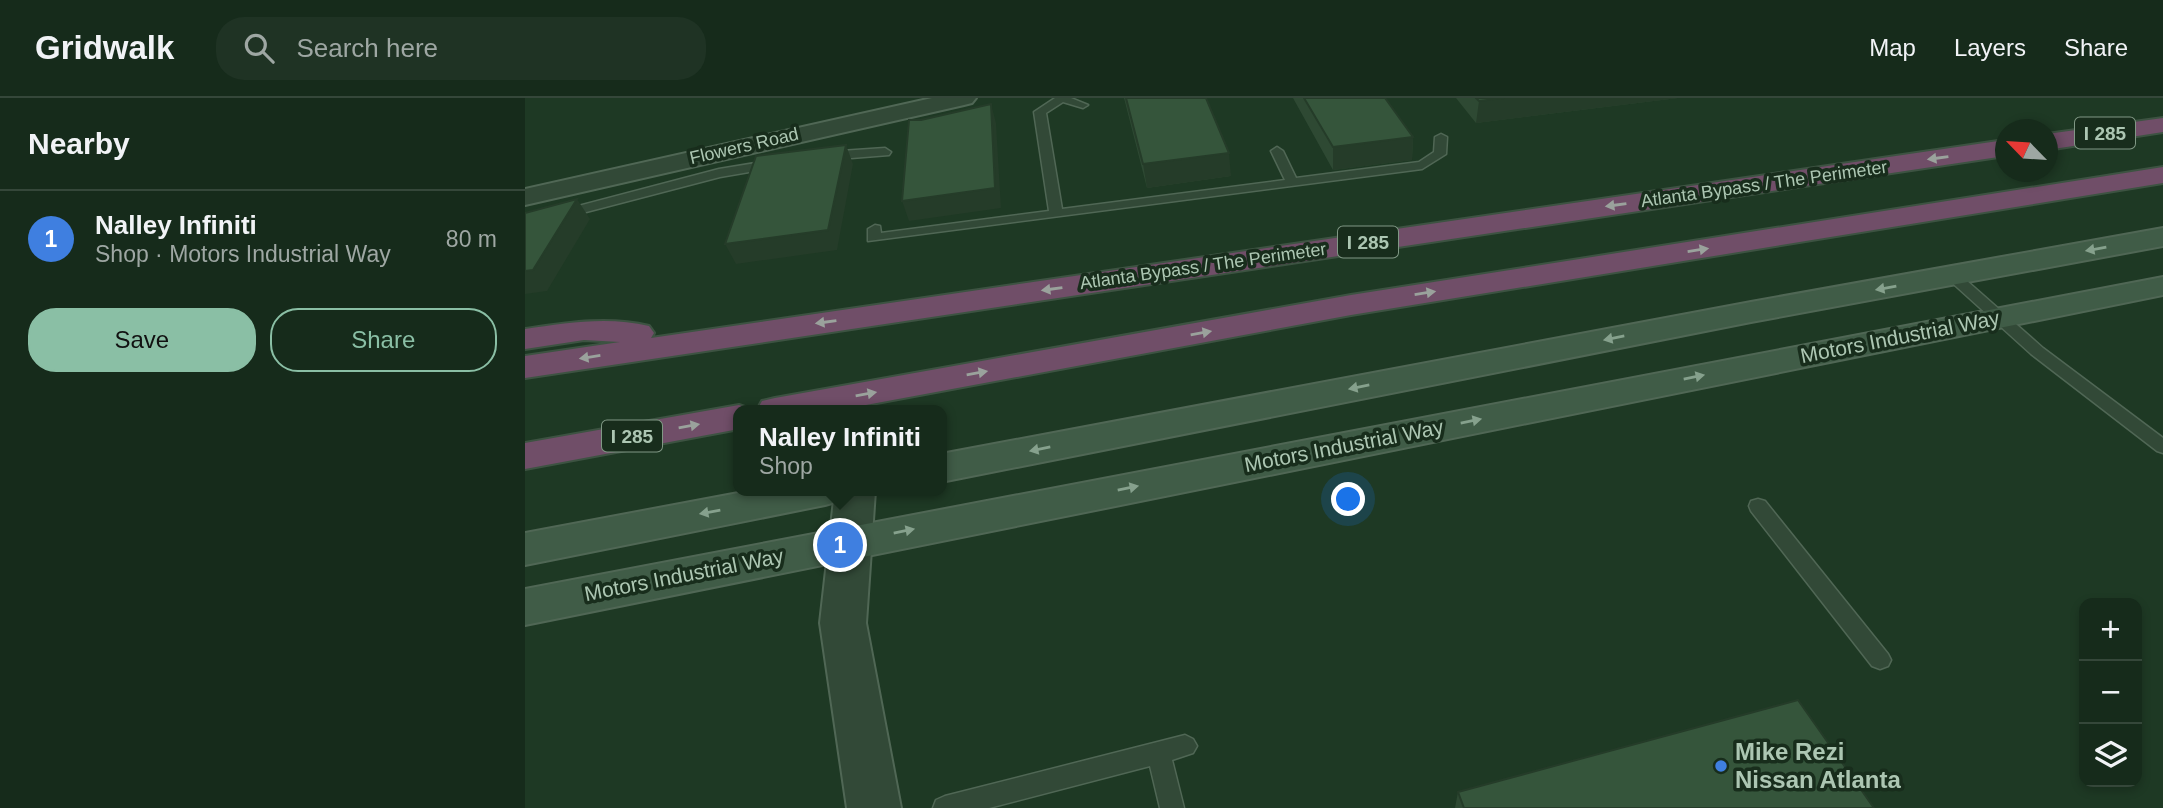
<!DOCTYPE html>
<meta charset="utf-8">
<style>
:root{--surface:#162b1b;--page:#1f3324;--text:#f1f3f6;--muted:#9ea7a3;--line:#35473a;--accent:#8abfa5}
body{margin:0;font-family:Helvetica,sans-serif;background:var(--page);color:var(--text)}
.controls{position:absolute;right:21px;bottom:21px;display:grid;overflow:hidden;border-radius:14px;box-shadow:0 4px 10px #0003}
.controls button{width:63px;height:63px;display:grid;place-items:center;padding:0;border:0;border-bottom:2px solid var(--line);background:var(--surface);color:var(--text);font:35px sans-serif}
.compass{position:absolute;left:1470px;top:21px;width:63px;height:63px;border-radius:50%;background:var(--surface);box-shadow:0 4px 10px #0003;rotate:295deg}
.you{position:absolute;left:824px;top:402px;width:24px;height:24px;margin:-18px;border:5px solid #fff;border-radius:50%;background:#1a73e8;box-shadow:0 0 0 10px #1a73e833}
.badge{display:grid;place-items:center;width:46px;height:46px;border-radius:50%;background:var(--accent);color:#fff;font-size:23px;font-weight:700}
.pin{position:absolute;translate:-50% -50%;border:4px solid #fff;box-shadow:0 2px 7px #0006}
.popup{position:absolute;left:208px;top:307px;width:214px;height:91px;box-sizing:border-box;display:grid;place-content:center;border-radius:14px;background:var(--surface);filter:drop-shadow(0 2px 5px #0005);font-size:23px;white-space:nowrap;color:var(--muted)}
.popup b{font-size:26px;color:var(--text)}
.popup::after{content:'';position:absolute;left:50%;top:100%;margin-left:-14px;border:14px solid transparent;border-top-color:var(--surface)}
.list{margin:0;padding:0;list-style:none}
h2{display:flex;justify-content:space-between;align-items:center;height:91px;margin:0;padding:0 28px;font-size:30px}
h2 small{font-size:23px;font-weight:400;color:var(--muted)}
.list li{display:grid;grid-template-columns:46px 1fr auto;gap:21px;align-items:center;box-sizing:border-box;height:98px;padding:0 28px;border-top:2px solid var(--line)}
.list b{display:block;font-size:26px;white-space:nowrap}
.list p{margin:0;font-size:23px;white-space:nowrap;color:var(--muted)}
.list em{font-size:23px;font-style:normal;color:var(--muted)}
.actions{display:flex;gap:14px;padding:21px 28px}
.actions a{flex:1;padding:16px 0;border:2px solid var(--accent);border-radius:28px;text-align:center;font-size:24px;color:var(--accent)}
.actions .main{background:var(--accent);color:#111}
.icon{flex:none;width:38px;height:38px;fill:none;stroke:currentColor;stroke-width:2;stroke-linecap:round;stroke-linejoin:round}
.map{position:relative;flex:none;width:1638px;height:710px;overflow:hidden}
header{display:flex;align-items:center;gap:42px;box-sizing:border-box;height:98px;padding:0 35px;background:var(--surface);border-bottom:2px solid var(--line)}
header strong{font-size:33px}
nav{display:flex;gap:38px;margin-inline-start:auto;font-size:24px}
.search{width:490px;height:63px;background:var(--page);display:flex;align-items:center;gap:18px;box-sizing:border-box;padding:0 24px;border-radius:28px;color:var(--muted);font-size:26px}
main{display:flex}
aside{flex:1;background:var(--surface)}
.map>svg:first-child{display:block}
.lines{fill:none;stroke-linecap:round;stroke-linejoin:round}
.service-casing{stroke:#506755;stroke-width:3}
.tertiary-casing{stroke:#506755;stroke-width:4}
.secondary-casing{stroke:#506755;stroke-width:4}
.motorway-casing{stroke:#3d5342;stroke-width:4}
.service{fill:#324937;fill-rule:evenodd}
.tertiary{fill:#324937;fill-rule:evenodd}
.secondary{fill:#405c47;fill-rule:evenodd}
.motorway{fill:#704e68;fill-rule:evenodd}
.wall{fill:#2e4933}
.shaded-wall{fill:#253c29}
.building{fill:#35553b;stroke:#253c29;stroke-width:2}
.oneway{fill:#9aa29c}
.oneway2{fill:#86a18d}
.shop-dot{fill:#3f7fe0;stroke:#182d1c;stroke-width:2.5}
.labels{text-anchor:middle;stroke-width:7;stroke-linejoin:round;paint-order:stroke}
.far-street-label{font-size:18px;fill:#acc6b2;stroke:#182d1c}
.shield{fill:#182d1c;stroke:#809885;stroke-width:2}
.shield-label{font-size:19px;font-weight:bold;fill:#acc6b2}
.street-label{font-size:21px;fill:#acc6b2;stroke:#182d1c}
.near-poi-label{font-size:24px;font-weight:bold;fill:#acc6b2;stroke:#182d1c;text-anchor:start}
</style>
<header>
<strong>Gridwalk</strong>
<div class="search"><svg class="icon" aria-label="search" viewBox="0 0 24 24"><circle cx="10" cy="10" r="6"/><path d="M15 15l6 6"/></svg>Search here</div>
<nav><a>Map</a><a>Layers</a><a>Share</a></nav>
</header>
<main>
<aside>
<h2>Nearby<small></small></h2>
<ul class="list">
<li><span class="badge" style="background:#3f7fe0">1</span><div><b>Nalley Infiniti</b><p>Shop · Motors Industrial Way</p></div><em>80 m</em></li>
</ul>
<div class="actions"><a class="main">Save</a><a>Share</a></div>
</aside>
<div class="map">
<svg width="1638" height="710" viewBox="0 0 1638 710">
<rect width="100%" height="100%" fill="#1e3924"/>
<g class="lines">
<!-- service casing -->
<g class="service-casing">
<path id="service" d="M530,0H546L563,7L558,10L538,4L521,15L537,111L760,82L746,53L752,49L758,53L771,80L894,64L909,54L910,39L916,36L922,39L921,56L897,71L343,143V131L350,127L355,128L356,135L524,113L509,14Z
M360,50L366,54L364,57L301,62L295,58L301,54Z
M249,62L253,63V69L195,79L0,130V122L194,71Z
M1428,174L1433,175L1518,250L1638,340V355L1632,353L1506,256L1423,181V175Z
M1233,401L1240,403L1363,556L1366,562L1363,568L1355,571L1347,568L1226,413L1224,408L1226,403Z
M660,637L668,641L672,648L668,655L647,662L659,710H635L625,668L464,710H408L411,702L420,698Z"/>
</g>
<!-- tertiary casing -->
<g class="tertiary-casing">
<path id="tertiary" d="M407,0H451L447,5L439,7L0,107V91Z
M310,393H350L341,525L376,710H322L295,525Z"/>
</g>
<!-- secondary casing -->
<g class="secondary-casing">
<path id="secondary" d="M1638,130V148L1226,224L416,384V356L1226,204Z
M1638,179V197L0,527V491Z
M224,393H320L314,403L300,407L0,467V435Z"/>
</g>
<!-- motorway casing -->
<g class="motorway-casing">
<path id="motorway" d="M1638,20V34L1522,52V36Z
M1480,42V58L0,280V258L95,244L59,242L0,251V231C41,225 83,218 124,228L129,235L126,240Z
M1638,69V85L826,217L314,312H232L237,303L250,300L826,197Z
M214,307L228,312H214V331L0,371V345Z"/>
</g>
<!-- service -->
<use href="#service" class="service"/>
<!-- tertiary -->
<use href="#tertiary" class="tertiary"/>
<!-- secondary -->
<use href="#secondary" class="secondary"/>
<!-- motorway -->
<use href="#motorway" class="motorway"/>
</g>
<!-- wall -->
<path class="wall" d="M599,0H681L706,78L622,90Z
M768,0H860L888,39L887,62L808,72Z
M931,0H1153L951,25Z
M933,694L1349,710H930Z"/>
<!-- shaded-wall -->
<path class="shaded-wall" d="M979,0H1153L951,25L954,3Z
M466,6L471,25L476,110L384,123L377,103Z
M888,39L887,62L808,72V49Z
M321,47L328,66L312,152L211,166L200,146Z
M704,55L706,78L622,90L618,66Z
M52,101L65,121L22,193L0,196V173Z"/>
<!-- building -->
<path class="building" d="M601,0H681L704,55L618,66Z
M779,0H860L888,39L808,49Z
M951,0H979L954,3Z
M466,6L470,90L377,103L384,22H396Z
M321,47L303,132L200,146L231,58Z
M52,101L8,172L0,173V115Z
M1273,602L1349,710H939L933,694Z"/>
<!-- one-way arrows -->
<defs><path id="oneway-solid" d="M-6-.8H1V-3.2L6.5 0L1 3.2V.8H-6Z" transform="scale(1.75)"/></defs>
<g class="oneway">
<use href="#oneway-solid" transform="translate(1413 60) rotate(172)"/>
<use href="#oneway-solid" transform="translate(1091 107) rotate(172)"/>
<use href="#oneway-solid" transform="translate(1173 152) rotate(-9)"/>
<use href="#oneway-solid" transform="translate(527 191) rotate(172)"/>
<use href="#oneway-solid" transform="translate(900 195) rotate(-9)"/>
<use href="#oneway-solid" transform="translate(301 224) rotate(172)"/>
<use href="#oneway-solid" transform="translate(676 235) rotate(-10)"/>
<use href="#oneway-solid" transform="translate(65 259) rotate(171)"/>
<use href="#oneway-solid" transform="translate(452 275) rotate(-10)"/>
<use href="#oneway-solid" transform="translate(341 296) rotate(-10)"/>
<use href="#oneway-solid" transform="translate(164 328) rotate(-10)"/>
</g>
<g class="oneway2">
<use href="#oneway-solid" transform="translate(1571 151) rotate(170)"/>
<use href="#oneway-solid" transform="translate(1361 190) rotate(170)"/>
<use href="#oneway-solid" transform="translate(1089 240) rotate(169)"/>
<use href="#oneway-solid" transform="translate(1169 279) rotate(-11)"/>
<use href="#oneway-solid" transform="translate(834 289) rotate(169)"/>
<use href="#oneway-solid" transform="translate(946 323) rotate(-11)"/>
<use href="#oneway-solid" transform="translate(515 351) rotate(169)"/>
<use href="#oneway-solid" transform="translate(603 390) rotate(-11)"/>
<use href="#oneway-solid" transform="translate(185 414) rotate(170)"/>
<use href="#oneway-solid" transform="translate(379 433) rotate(-11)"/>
</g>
<!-- markers -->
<circle class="shop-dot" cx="1196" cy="668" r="7"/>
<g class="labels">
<!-- far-street labels -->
<g class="far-street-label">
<text transform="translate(219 48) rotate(-13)" y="6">Flowers Road</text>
<text transform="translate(1239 86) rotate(-8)" y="6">Atlanta Bypass / The Perimeter</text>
<text transform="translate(678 168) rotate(-8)" y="6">Atlanta Bypass / The Perimeter</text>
</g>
<!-- shield labels -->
<g class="shield">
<rect x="1550" y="19.5" width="60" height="31" rx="5"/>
<rect x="813" y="128.5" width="60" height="31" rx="5"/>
<rect x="77" y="322.5" width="60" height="31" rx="5"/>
</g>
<g class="shield-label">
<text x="1580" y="42">I 285</text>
<text x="843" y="151">I 285</text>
<text x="107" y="345">I 285</text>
</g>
<!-- street labels -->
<g class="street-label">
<text transform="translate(1375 239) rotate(-11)" y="7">Motors Industrial Way</text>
<text transform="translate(819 348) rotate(-11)" y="7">Motors Industrial Way</text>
<text transform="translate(159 477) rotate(-11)" y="7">Motors Industrial Way</text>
</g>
<!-- near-poi labels -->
<g class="near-poi-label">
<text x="1210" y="662">Mike Rezi<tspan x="1210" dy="28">Nissan Atlanta</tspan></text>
</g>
</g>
</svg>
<div class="controls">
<button>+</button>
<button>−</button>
<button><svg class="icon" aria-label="layers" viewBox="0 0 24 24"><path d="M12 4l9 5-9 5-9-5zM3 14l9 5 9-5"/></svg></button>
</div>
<svg class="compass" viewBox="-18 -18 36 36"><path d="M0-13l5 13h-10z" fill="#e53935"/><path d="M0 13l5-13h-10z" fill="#9ea7a3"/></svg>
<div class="you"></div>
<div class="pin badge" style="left:315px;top:447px;background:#3f7fe0">1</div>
<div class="popup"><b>Nalley Infiniti</b>Shop</div>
</div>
</main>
